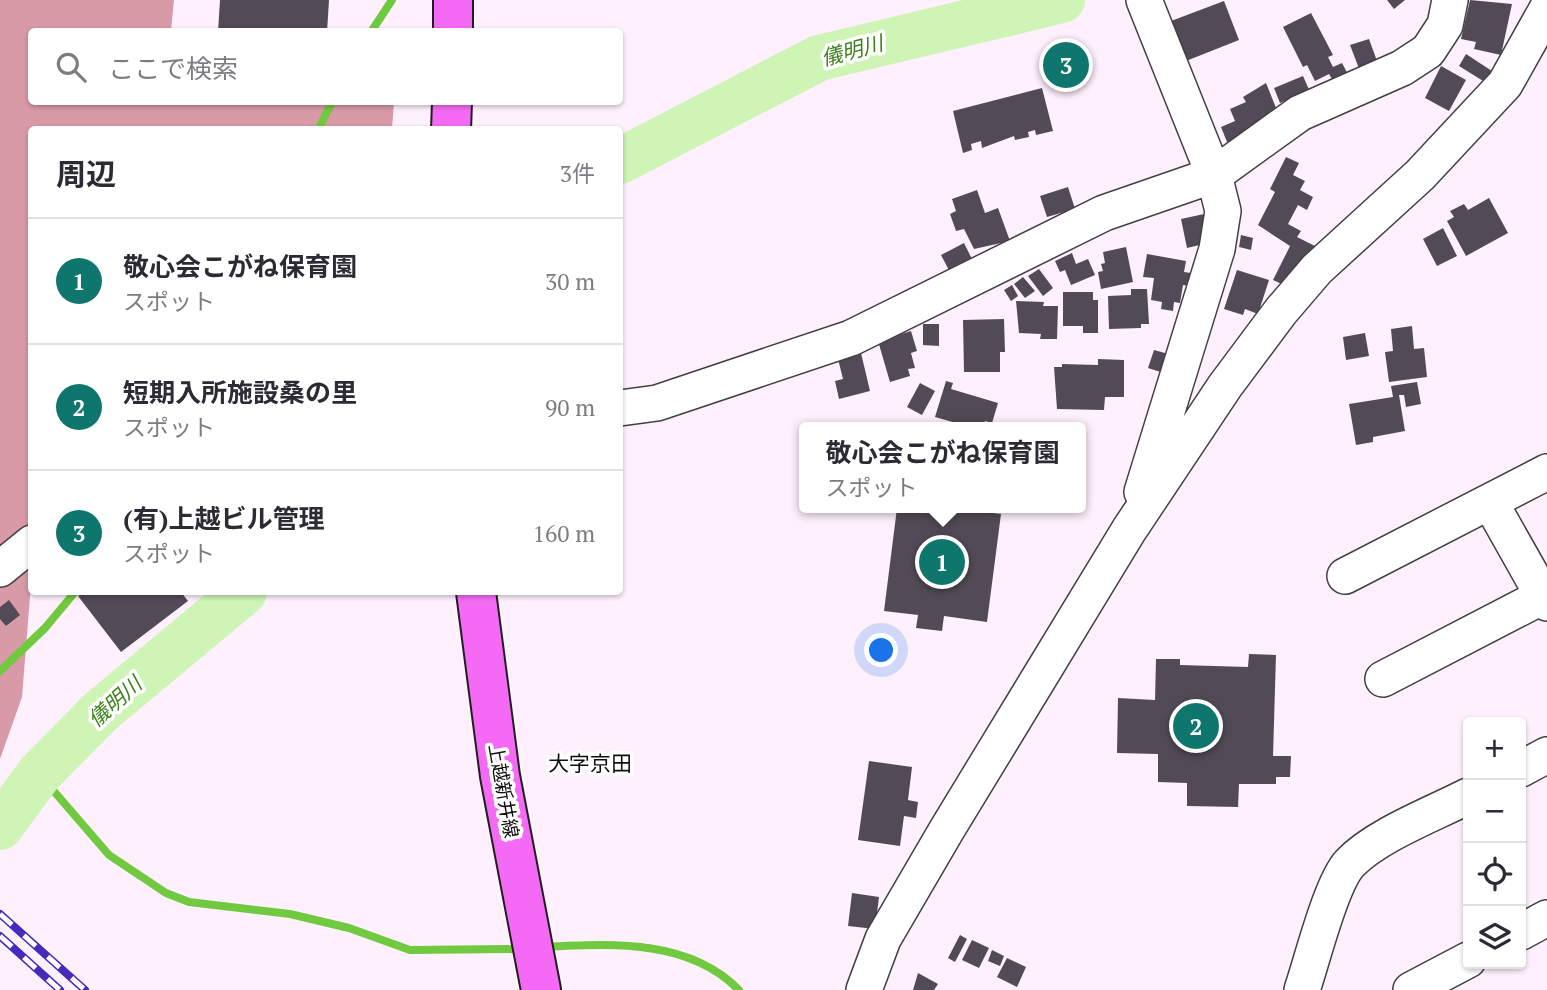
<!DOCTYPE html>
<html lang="ja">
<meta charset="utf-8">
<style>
:root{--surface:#fff;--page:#f7f7f7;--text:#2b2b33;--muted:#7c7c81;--line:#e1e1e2;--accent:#0f766e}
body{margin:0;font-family:"PT Serif","Noto Sans JP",serif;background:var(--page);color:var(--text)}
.controls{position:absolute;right:21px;bottom:21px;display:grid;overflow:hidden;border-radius:7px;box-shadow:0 2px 5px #0004}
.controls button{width:63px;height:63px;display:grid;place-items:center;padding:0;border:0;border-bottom:2px solid var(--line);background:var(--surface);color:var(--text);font:35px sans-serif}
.you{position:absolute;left:882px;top:651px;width:24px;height:24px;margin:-18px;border:5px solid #fff;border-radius:50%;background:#1a73e8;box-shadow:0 0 0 10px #1a73e833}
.badge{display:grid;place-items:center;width:46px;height:46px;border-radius:50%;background:var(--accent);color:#fff;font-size:23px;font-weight:700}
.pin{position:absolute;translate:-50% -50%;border:4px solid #fff;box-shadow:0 2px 7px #0006}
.popup{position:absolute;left:799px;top:422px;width:287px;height:91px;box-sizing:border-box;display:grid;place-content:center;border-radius:7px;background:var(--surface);filter:drop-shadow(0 2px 5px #0005);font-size:23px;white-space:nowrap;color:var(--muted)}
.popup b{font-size:26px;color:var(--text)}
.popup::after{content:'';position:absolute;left:50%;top:100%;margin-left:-14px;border:14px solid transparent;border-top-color:var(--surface)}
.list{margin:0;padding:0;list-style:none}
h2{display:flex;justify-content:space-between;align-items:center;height:91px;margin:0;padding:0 28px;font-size:30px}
h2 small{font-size:23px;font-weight:400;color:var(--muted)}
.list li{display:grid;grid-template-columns:46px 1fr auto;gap:21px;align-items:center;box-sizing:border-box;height:126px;padding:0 28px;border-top:2px solid var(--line)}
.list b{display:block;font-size:26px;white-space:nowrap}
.list p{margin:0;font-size:23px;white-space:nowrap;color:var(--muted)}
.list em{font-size:23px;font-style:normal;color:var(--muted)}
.icon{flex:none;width:38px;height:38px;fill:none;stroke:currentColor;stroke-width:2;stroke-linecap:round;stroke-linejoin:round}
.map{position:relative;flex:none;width:1547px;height:990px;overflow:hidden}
.search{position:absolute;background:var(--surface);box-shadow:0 2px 5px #0004;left:28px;top:28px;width:595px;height:77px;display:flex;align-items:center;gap:18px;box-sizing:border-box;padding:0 24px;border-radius:7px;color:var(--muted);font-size:26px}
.panel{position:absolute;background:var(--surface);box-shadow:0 2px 5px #0004;left:28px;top:126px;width:595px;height:469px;border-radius:7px}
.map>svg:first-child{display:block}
.forest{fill:#d99aa7}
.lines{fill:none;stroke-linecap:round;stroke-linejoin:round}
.stream{stroke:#71c93f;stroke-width:8}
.river{stroke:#cef4b6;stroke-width:46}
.building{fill:#524b57}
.minor-casing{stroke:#414141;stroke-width:38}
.major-casing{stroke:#1f1f1f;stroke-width:42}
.minor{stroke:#fff;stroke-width:35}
.major{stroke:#f46af4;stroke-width:38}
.rail-casing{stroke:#462abb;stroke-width:8}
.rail{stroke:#fff;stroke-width:5;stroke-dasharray:16;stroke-linecap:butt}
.labels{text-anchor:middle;stroke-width:7;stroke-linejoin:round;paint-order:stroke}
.street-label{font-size:19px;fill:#0e0e0e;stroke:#fff}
.water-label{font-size:21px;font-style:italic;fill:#3b8119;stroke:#fff}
.neighbourhood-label{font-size:21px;fill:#0e0e0e;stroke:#fff}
</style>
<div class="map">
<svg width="1547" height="990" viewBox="0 0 1547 990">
<rect width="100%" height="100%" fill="#fff0fe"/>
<!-- forest -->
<path class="forest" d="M0,0H174L171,31L32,32V102H394L392,129L32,130L31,584L22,697L0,759Z"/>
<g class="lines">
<!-- stream -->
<path class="stream" d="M371,32L392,0
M318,130L332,102
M0,671L45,628L75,592
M39,774L109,855L166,893L189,902L290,914L349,928L410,950L523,949
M543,947C610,944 688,938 739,990"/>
<!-- river -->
<path class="river" d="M620,161L819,58L1062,0
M0,827L39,774L100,712L244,592"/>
</g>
<!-- building -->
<path class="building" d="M220,0H329L327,32H218Z
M1387,0H1405L1394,9Z
M1470,0L1512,4L1501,55L1474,49L1476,42L1461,39Z
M1224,1L1239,40L1186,61L1171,21Z
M1311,13L1333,55L1328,57L1333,67L1342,63L1351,80L1337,87L1329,74L1315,81L1307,65L1303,67L1283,27Z
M1369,39L1381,72L1363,79L1350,45Z
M1077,54L1080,81L1049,83V76L1055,75L1053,56Z
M1466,54L1495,73L1488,84L1459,66Z
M1441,66L1466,80L1449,111L1425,98Z
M1303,76L1315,103L1289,99L1280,103L1274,88Z
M1266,83L1283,125L1229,147L1221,127L1235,121L1230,109L1246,102L1243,97Z
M1042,88L1053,131L1036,135L1035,130L1028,132L1029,137L1015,140L1014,136L982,148L981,141L971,144L972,150L963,153L953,111Z
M1286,157L1299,163L1293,175L1305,181L1300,190L1313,197L1307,210L1298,205L1288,224L1301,231L1297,237L1325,251L1286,286L1273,280L1290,246L1258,225L1275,192L1270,189Z
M1068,187L1075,209L1047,217L1040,196Z
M977,190L985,213L998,208L1010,241L974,249L964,229L956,231L950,214L956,211L952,199Z
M1489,198L1508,233L1466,256L1447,221L1454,217L1450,211L1464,204L1468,210Z
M1204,214L1209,237L1204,244L1187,248L1181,219Z
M1443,228L1457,256L1437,266L1423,239Z
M1241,235L1253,238L1251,250L1239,247Z
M964,243L976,267L953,278L941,255Z
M1126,247L1133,282L1101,289L1098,272L1103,271L1101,264L1105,263L1103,252Z
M1072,253L1076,264L1088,259L1095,275L1071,285L1065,270L1060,272L1055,261Z
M1147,254L1186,261L1184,272L1198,274L1196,287L1183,285L1180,303L1174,302L1173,311L1161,309L1162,302L1151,300L1154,278L1143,277Z
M1039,269L1053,288L1043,296L1028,276Z
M1237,270L1269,280L1258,314L1245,309L1243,315L1224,309Z
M1023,277L1035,291L1025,298L1014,284Z
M1012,285L1018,296L1011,301L1004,290Z
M1131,289H1147L1149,324H1141V328L1109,329L1108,296L1131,295Z
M1063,292H1093V300H1098V333H1083V326H1063Z
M1016,301L1044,302L1043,306H1058L1057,339H1040L1041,334L1019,333Z
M1004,319L1005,352H1000V372H964L963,320Z
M923,324H939V346L923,345Z
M1412,326L1414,349L1424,348L1427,377L1389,382L1385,352L1393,351L1391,329Z
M911,331L917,351L911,353L915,368L908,369L910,376L890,382L878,341Z
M1365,333L1369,356L1346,360L1343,337Z
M1154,350L1176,356L1170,375L1148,368Z
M861,353L870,391L839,399L835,381L843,379L838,359Z
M1098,359L1124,360V397H1105L1104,410L1057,409L1054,367H1062V364L1098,365Z
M946,381L953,383L951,389L998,403L992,423L985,421L983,427H970L935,417Z
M1417,382L1421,404L1406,407L1404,395H1399L1405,431L1373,437V442L1356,445L1349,404L1393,397L1391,386Z
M920,383L935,391L922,415L907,407Z
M897,508H956L1001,514L987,622L944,616L942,631L916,628L918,615L884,611Z
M85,592H181L188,601L121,652L78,596Z
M9,600L20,615L6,626L0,619V607Z
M1249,654L1276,655L1273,756H1291L1290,777H1276V784H1239L1238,807L1187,806V783L1158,782V754L1117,753L1118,698L1155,700L1156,659H1180V665L1248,667Z
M869,761L912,767L908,800L918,802L916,818L904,816L900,846L858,840Z
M852,893L879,897L875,929L848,926Z
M960,935L967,939L955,962L948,958Z
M972,940L989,948L979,968L962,960Z
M992,950L1004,956L1000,966L988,961Z
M1007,958L1026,967L1017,987L997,977Z
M918,973L938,984L934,990H913Z"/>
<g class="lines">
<!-- minor casing -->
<g class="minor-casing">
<path id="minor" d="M620,408L657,403L851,338L1104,213L1214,175L1300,113L1402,68L1428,51L1445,25L1450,0
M1142,492L1217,249L1223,211L1214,175L1144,0
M1490,502L1547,603
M0,569L32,543
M1345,576L1547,472
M1383,679L1547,594
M1521,769L1547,755
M1521,932L1547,918
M864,990L883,939L946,831L1129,530L1225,386L1281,311L1317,269L1420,175L1505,84L1547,9
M1302,990C1312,961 1331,883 1350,863C1377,835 1433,814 1468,796
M1411,990L1468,960"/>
</g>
<!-- major casing -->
<g class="major-casing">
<path id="major" d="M453,32V0
M451,130L452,102
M476,592L500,776L541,990"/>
</g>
<!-- minor -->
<use href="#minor" class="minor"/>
<!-- major -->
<use href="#major" class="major"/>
<!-- rail casing -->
<g class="rail-casing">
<path id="rail" d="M0,914L85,990
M0,936L60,990"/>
</g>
<!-- rail -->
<use href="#rail" class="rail"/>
</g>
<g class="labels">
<!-- street labels -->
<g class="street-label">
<text transform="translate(504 791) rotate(80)" y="7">上越新井線</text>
</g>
<!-- water labels -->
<g class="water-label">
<text transform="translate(852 51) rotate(-15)" y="7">儀明川</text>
<text transform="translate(115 702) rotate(-42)" y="7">儀明川</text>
</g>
<!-- neighbourhood labels -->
<g class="neighbourhood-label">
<text x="590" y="771">大字京田</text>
</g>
</g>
</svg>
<div class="controls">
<button>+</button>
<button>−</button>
<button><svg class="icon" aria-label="locate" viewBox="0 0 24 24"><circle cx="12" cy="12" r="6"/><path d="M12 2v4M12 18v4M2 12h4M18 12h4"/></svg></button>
<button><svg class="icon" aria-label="layers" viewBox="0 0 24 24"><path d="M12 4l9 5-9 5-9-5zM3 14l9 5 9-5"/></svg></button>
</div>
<div class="you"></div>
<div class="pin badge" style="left:942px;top:562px">1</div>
<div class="popup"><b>敬心会こがね保育園</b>スポット</div>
<div class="pin badge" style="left:1196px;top:726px">2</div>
<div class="pin badge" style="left:1066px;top:65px">3</div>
<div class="search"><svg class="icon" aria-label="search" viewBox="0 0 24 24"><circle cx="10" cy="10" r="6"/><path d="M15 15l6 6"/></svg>ここで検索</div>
<section class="panel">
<h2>周辺<small>3件</small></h2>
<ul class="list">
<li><span class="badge">1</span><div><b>敬心会こがね保育園</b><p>スポット</p></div><em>30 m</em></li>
<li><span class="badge">2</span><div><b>短期入所施設桑の里</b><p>スポット</p></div><em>90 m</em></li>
<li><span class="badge">3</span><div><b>(有)上越ビル管理</b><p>スポット</p></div><em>160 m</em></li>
</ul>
</section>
</div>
